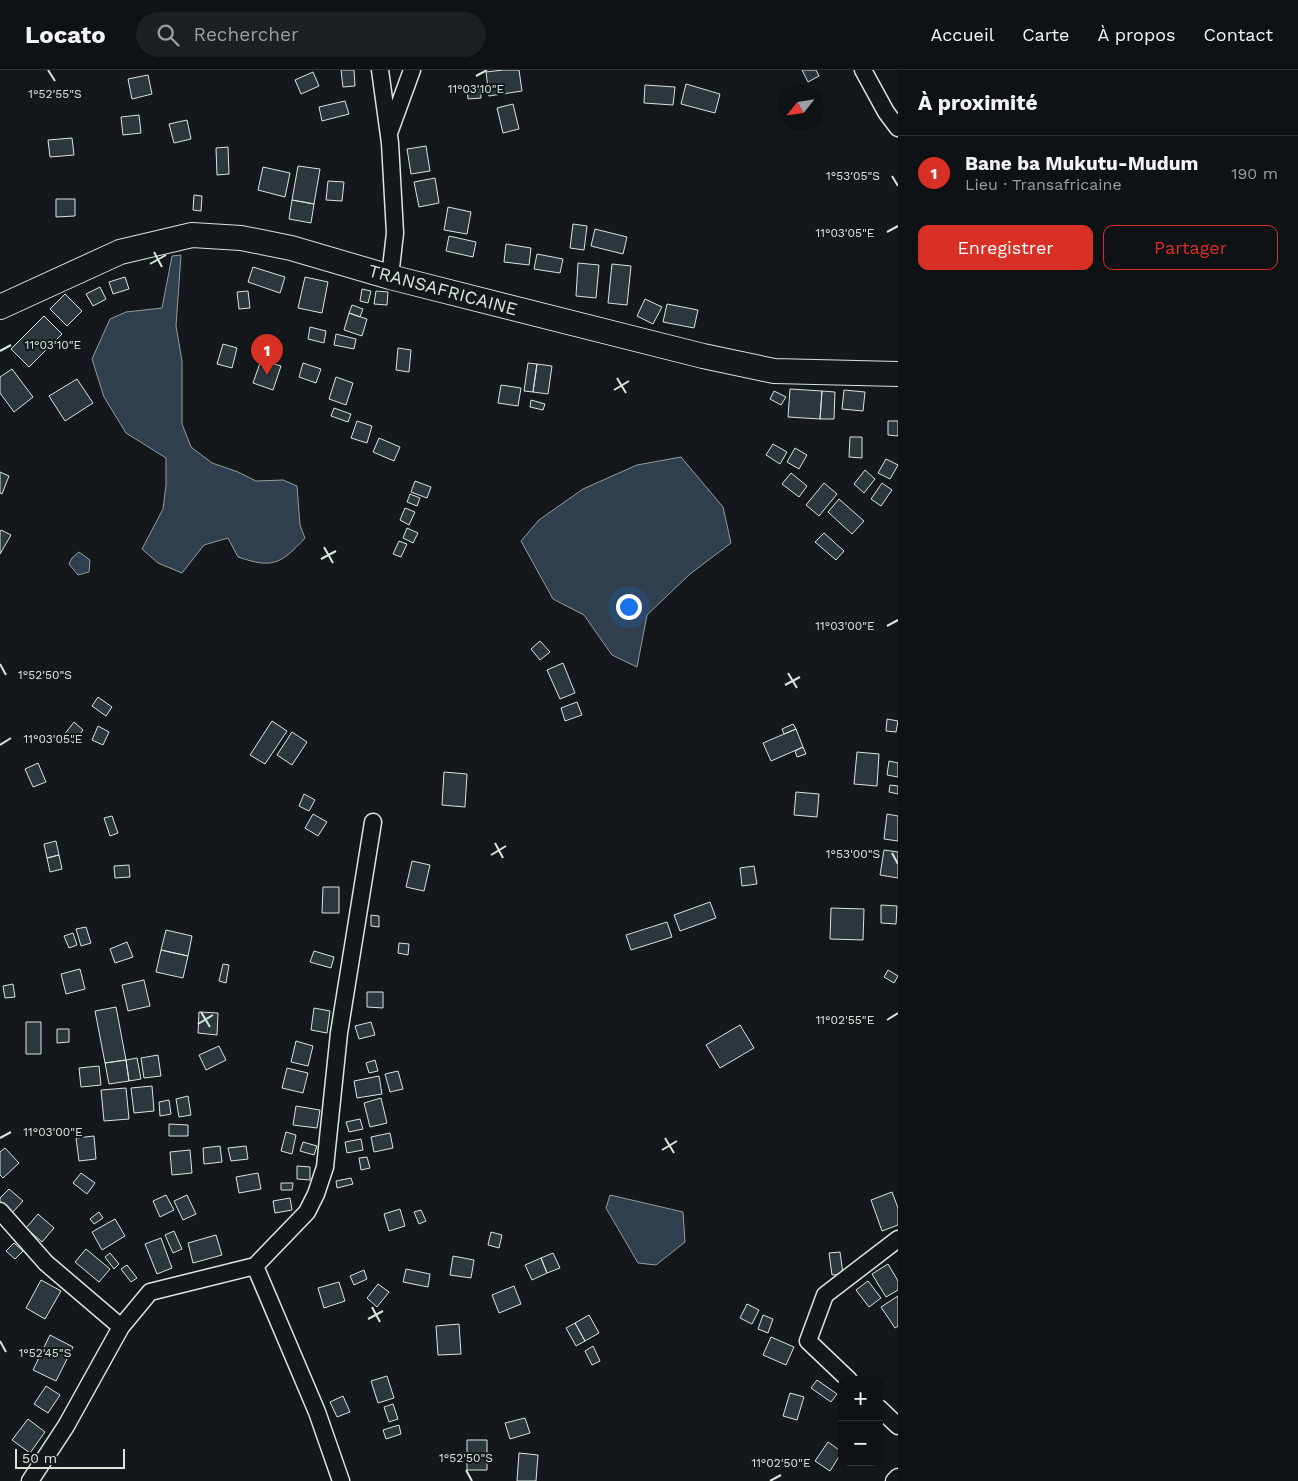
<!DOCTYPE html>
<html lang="fr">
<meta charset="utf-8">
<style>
:root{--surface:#0f1215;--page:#1d2022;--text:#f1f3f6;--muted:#9b9ea0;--line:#2f3234;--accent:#d93025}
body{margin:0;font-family:"Work Sans",sans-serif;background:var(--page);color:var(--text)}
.controls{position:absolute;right:15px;bottom:15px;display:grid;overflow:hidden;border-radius:10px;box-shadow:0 2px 8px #0003}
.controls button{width:45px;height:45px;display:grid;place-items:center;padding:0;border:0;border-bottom:1px solid var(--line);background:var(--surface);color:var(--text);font:25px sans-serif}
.compass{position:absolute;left:778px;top:15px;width:45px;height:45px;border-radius:50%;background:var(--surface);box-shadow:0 2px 8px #0003;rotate:240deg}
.scale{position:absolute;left:15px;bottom:12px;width:110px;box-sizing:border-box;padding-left:5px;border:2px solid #d8e6dc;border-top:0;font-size:14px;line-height:18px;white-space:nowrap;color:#d8e6dc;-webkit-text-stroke:4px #14181c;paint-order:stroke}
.you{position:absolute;left:628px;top:536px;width:18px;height:18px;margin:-12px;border:4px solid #fff;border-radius:50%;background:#1a73e8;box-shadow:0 0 0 8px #1a73e833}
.badge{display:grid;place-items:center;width:32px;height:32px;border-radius:50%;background:var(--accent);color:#fff;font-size:16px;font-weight:700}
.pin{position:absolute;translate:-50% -41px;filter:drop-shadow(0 1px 2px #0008)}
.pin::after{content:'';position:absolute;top:26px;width:18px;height:15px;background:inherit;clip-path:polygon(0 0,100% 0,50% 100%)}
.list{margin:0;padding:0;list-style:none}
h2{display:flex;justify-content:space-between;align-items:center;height:65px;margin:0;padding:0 20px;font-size:21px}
h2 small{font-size:16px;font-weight:400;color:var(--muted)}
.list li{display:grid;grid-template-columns:32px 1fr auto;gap:15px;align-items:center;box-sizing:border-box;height:75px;padding:0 20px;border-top:1px solid var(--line)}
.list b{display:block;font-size:19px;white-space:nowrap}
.list p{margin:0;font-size:16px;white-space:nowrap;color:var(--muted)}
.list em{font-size:16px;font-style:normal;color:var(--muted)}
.actions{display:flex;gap:10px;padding:15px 20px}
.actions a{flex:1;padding:11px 0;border:1px solid var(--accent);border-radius:10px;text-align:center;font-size:18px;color:var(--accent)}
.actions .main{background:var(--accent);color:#fff}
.icon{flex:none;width:28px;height:28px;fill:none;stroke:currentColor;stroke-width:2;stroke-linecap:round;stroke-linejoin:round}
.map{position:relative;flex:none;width:898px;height:1411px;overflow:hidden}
header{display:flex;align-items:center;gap:30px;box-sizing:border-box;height:70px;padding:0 25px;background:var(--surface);border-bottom:1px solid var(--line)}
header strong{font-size:24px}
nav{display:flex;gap:28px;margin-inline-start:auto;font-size:18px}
.search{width:350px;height:45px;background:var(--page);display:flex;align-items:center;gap:12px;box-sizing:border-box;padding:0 18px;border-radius:28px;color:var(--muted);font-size:19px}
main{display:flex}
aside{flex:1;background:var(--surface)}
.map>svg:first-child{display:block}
.water{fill:#2f3f4d;stroke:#939e99}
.building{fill:#2c363c;stroke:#d8e6dc}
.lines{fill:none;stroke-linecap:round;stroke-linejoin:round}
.minor-casing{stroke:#d8e6dc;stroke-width:19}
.highway-casing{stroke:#d8e6dc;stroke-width:26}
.minor{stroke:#14181c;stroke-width:16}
.highway{stroke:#14181c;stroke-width:24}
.ticks{fill:none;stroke:#d8e6dc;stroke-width:2}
.labels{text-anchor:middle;stroke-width:4;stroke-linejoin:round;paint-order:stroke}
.street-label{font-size:18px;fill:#d8e6dc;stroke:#14181c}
.ticks-label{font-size:12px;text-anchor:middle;fill:#d8e6dc;stroke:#14181c;stroke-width:4;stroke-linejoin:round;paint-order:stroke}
</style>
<header>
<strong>Locato</strong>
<div class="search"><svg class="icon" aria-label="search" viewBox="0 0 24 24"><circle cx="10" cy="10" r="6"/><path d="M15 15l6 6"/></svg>Rechercher</div>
<nav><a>Accueil</a><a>Carte</a><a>À propos</a><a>Contact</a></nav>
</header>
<main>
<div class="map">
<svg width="898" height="1411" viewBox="0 0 898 1411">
<rect width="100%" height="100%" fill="#14181c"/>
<!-- water -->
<path class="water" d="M181,185L176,256L182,291V354L191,377L212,393L238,402L256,411L283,410L297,416L300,455L305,468C281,494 273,499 238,487L228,468L204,475L182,503L158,493L142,479L163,439L166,415V388L126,363L104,327L92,289L110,249L126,242L162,238L172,186Z
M681,387L723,437L731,473L690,504L647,545L637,597L612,585L584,545L553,529L521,471L539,450L583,419L637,395Z
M79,482L90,490L89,502L78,505L69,494L72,488Z
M610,1125L683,1142L685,1172L656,1195L638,1193L606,1138Z"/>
<!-- building -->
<path class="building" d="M341,0H354L355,16L343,17Z
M503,0H519L522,21L489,26L486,2Z
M802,0H816L819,6L808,12Z
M313,2L319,16L301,24L295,10Z
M148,5L152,24L132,29L128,9Z
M686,14L720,24L715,43L681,34Z
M645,15L675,17L673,35L644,33Z
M481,19V28L468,29L467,20Z
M345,31L349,44L322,51L319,37Z
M513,34L519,59L503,63L497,38Z
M139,45L141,63L123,65L121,47Z
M187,50L191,69L174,73L169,54Z
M72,68L74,85L50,87L48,70Z
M426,76L430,101L411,104L407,79Z
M228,77L229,104L217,105L216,78Z
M298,96L320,99L314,134L292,130Z
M263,97L290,103L285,127L258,120Z
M435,108L439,133L419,137L414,112Z
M328,111L344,112L342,131L326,130Z
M194,125L202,126L201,141L193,140Z
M56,129H75V146L56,147Z
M292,130L314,134L311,153L289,149Z
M448,137L471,142L467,164L444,160Z
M573,154L587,156L584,180L570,178Z
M595,159L627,167L623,184L591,176Z
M449,166L476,172L473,187L446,181Z
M506,174L531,178L529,195L504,192Z
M537,184L563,189L560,203L534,199Z
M578,193L599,195L596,228L576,226Z
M612,194L631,196L627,235L608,233Z
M253,197L285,207L280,223L248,212Z
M125,207L129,219L113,224L109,212Z
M305,207L328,212L322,243L298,238Z
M100,217L106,229L93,236L86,224Z
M362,219L371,221L368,233L360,231Z
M248,221L250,238L239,239L237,222Z
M376,221L388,222L387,235L374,234Z
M65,224L82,241L67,256L50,239Z
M645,229L662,237L653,254L637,246Z
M667,234L698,240L694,258L663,252Z
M352,235L363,239L360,247L349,243Z
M349,243L367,249L362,266L344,260Z
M44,246L62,264L29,297L11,279Z
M310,257L326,261L324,273L308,269Z
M336,264L356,269L354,279L334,275Z
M223,274L237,278L232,298L217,294Z
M398,278L411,280L409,302L396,300Z
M261,290L281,296L273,320L253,313Z
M303,293L321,299L316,313L299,307Z
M528,293L537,294L533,322L524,321Z
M537,294L552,296L548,324L533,322Z
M12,299L33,327L14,342L0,323V307Z
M336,307L353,313L346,335L329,329Z
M77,309L93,333L65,351L49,326Z
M501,315L521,318L518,336L498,333Z
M790,319L822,321L820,349L788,347Z
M844,320L865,322L863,341L842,339Z
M774,321L786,327L781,335L770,329Z
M822,321L835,322L834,349H820Z
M531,330L545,334L543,340L530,337Z
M334,338L351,344L348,352L331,346Z
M357,351L372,356L367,373L351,368Z
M888,351H898V366L888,365Z
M850,367H862V388L849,387Z
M379,368L400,377L394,391L373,382Z
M773,374L787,382L780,394L766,385Z
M795,378L807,385L799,399L787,392Z
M886,389L898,395L890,409L878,403Z
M865,400L875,409L864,423L854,414Z
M0,402L9,406L2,424L0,423Z
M791,403L807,416L799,427L782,414Z
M415,411L431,417L427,428L411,422Z
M824,413L837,424L819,446L806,435Z
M882,413L892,420L881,436L871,429Z
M410,424L420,428L417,436L407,432Z
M839,429L864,451L852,464L828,442Z
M405,438L415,442L409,455L400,450Z
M407,458L418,463L413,473L403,468Z
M1,460L11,465L0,484V462Z
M824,463L844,481L836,490L815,472Z
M399,471L407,474L401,487L393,484Z
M540,571L550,582L540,590L531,579Z
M563,593L575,623L560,629L547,600Z
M98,627L112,637L106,646L92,636Z
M577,632L582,645L565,651L561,638Z
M887,649L898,651L896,662L886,661Z
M272,651L287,661L265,694L250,685Z
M74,652L83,660L73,673L64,665Z
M793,654L796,659L784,664L782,659Z
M98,656L109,662L103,675L92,670Z
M796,659L803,677L771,691L763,673Z
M292,662L307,672L292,695L277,685Z
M803,677L806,684L797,687L795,681Z
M857,682L879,684L877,716L854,714Z
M889,691L898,693V707L887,705Z
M38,693L46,712L33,717L25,699Z
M444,702L467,704L465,737L442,735Z
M890,715L898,716V724L889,722Z
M796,722L819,724L817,747L794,745Z
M304,724L315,730L309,741L299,736Z
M313,744L327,752L318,766L305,758Z
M887,744L898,746V771L884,769Z
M112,746L118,763L110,766L104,748Z
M56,771L59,785L47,788L44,774Z
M884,780L898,782V808L880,805Z
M59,785L62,799L50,802L47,788Z
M412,791L430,795L424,821L406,817Z
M129,795L130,807L115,808L114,796Z
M754,796L757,814L742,816L740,798Z
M323,817H339V843H322Z
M710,832L716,848L680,861L674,845Z
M881,835L897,836L896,854L881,853Z
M831,838L864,839L863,870L830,869Z
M371,845L379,846V857L371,856Z
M667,852L672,867L631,880L626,865Z
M86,857L91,873L81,876L76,859Z
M166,860L192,866L188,886L161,880Z
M73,863L77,875L69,878L64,866Z
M127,872L133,887L115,893L110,879Z
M399,873L409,874L408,885L398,883Z
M161,880L188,886L183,908L156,902Z
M314,881L334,887L331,898L310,892Z
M223,894L229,895L226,913L219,911Z
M80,899L85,919L66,924L61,904Z
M888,900L898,906L894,913L884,907Z
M144,910L150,936L128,941L122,915Z
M13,914L15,927L5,928L3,916Z
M367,922H383V938L367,937Z
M116,937L126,990L105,993L95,941Z
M314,938L330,941L327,963L311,960Z
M199,942L218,943L217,965L198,963Z
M26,952H41V984H26Z
M371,952L375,965L359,969L355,956Z
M740,955L754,978L720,998L706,975Z
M57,959H69V972L57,973Z
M296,971L313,976L308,996L291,992Z
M219,976L226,990L206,1000L199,985Z
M158,985L161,1006L144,1008L141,988Z
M137,988L141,1009L129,1011L126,990Z
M126,990L129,1011L109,1014L105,993Z
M375,990L378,1001L369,1003L366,993Z
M99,996L101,1015L81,1017L79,998Z
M287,998L308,1003L303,1023L282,1018Z
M398,1001L403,1019L390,1022L385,1004Z
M379,1006L382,1024L357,1028L354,1011Z
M152,1016L154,1041L134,1043L131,1018Z
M126,1018L129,1049L104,1051L101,1020Z
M188,1026L191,1045L179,1047L176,1029Z
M381,1028L387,1053L370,1057L364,1033Z
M169,1030L171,1044L160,1046L159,1032Z
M296,1036L320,1040L317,1058L293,1055Z
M360,1049L363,1059L349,1062L346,1052Z
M169,1054L188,1055V1066H169Z
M286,1062L296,1065L292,1084L281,1081Z
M390,1063L393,1078L374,1082L371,1067Z
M94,1066L96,1089L79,1091L76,1068Z
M361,1069L363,1080L347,1083L345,1072Z
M303,1072L317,1076L314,1085L300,1081Z
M220,1076L222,1092L204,1094L203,1078Z
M246,1076L248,1089L231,1091L228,1078Z
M5,1078L19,1093L3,1108L0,1105V1082Z
M190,1080L192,1103L172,1105L170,1082Z
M367,1087L370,1098L361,1100L359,1088Z
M297,1096L310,1097V1110L297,1109Z
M81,1103L95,1113L87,1124L73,1113Z
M258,1103L261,1119L239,1123L236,1107Z
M351,1108L353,1114L337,1118L336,1111Z
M281,1113H293L292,1120H281Z
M9,1119L23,1131L11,1144L0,1133V1128Z
M892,1122L898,1138V1155L882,1161L871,1130Z
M166,1125L174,1140L160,1147L153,1131Z
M187,1125L196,1144L183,1150L174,1131Z
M290,1128L292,1140L275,1143L273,1131Z
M400,1139L405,1156L389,1161L384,1144Z
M421,1140L426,1151L419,1154L414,1142Z
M99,1142L103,1148L94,1154L90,1149Z
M38,1144L54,1158L42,1172L26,1158Z
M115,1149L125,1166L102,1180L92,1162Z
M174,1161L182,1179L173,1183L165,1165Z
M491,1162L502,1165L499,1178L488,1175Z
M216,1165L222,1185L193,1193L188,1173Z
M161,1168L172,1198L157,1204L145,1174Z
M14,1173L23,1181L15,1189L6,1181Z
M86,1179L110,1199L99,1212L75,1192Z
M840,1182L843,1204L832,1205L829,1183Z
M110,1183L119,1194L114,1199L105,1187Z
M553,1183L560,1198L547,1203L541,1188Z
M453,1186L474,1190L471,1208L450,1205Z
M541,1188L547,1203L532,1210L525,1195Z
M888,1194L898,1211V1220L886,1227L872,1204Z
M127,1195L137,1208L131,1212L121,1199Z
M406,1199L430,1204L428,1217L403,1212Z
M364,1200L367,1209L354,1215L350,1206Z
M41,1210L61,1221L45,1249L26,1238Z
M868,1211L881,1228L869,1237L856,1220Z
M339,1212L345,1231L324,1238L318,1218Z
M378,1214L389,1222L377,1237L367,1228Z
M514,1216L521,1234L499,1243L492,1225Z
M898,1226V1256L895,1258L881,1237Z
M747,1234L759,1240L752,1254L740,1248Z
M589,1245L599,1263L585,1271L575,1253Z
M763,1245L773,1249L768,1263L758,1259Z
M575,1253L585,1271L576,1276L566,1258Z
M459,1254L461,1284L438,1285L436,1256Z
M50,1265L73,1277L56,1311L33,1300Z
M771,1267L794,1277L786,1295L763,1285Z
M593,1276L600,1291L592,1295L585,1281Z
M387,1306L394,1328L378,1333L371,1311Z
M817,1310L837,1324L831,1332L811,1318Z
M46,1316L60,1325L48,1343L34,1334Z
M790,1323L804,1327L797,1350L783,1346Z
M343,1326L350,1342L337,1347L330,1332Z
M393,1334L398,1349L389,1352L384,1337Z
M525,1348L530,1363L510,1369L505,1353Z
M28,1349L45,1362L30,1383L12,1370Z
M399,1355L401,1364L386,1369L383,1360Z
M467,1370H487V1400H467Z
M828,1372L842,1382L830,1401L815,1391Z
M519,1383L538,1385L536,1411H517Z"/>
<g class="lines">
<!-- minor casing -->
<g class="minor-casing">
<path id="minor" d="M380,0L390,73L395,163L390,207
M863,0L886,42L898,58
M389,63L412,0
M0,1141L46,1193L121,1257
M255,1196L307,1142L316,1124L325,1097L339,963L373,752
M849,1310L808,1271L825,1225L898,1169
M879,1338L898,1356
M30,1411L66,1356L121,1257L150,1222L255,1196L317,1342L341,1411
M894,1411L898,1407"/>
</g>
<!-- highway casing -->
<g class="highway-casing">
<path id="highway" d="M0,237L120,182L192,165L241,168L291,178L390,207L703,286L774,301L898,304"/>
</g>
<!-- minor -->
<use href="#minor" class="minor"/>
<!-- highway -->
<use href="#highway" class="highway"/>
</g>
<!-- ticks -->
<path class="ticks" d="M48,0L55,11M476,6L487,0M892,106L898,116M887,162L898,156M154,182L162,197M150,194L166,185M0,281L11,275M617,308L626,323M614,320L629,311M324,477L333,493M321,489L336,481M887,556L898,550M0,594L6,605M788,603L797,618M785,615L800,607M0,675L11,668M495,773L503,788M892,783L898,794M491,785L506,776M201,942L210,957M887,950L898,943M198,954L213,945M0,1068L11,1062M665,1068L674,1083M662,1080L677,1071M372,1237L380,1252M368,1249L383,1241M0,1271L6,1282M466,1400L472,1411M770,1411L781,1405"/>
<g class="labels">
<!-- street labels -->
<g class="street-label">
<text transform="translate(443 220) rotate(15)" y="6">TRANSAFRICAINE</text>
</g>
</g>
<g class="ticks-label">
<text x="476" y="23">11°03'10"E</text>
<text x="55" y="28">1°52'55"S</text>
<text x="853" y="110">1°53'05"S</text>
<text x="845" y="167">11°03'05"E</text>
<text x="53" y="279">11°03'10"E</text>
<text x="845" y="560">11°03'00"E</text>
<text x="45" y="609">1°52'50"S</text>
<text x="53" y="673">11°03'05"E</text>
<text x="853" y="788">1°53'00"S</text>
<text x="845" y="954">11°02'55"E</text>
<text x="53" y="1066">11°03'00"E</text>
<text x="45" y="1287">1°52'45"S</text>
<text x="466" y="1392">1°52'50"S</text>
<text x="781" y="1397">11°02'50"E</text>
</g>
</svg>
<div class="controls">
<button>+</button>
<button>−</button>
</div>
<svg class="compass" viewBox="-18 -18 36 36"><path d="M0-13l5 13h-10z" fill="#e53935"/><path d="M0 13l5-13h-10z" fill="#9b9ea0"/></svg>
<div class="scale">50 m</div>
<div class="you"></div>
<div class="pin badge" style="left:267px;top:305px">1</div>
</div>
<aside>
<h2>À proximité<small></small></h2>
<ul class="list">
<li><span class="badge">1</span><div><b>Bane ba Mukutu-Mudum</b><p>Lieu · Transafricaine</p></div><em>190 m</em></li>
</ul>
<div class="actions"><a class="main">Enregistrer</a><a>Partager</a></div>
</aside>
</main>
